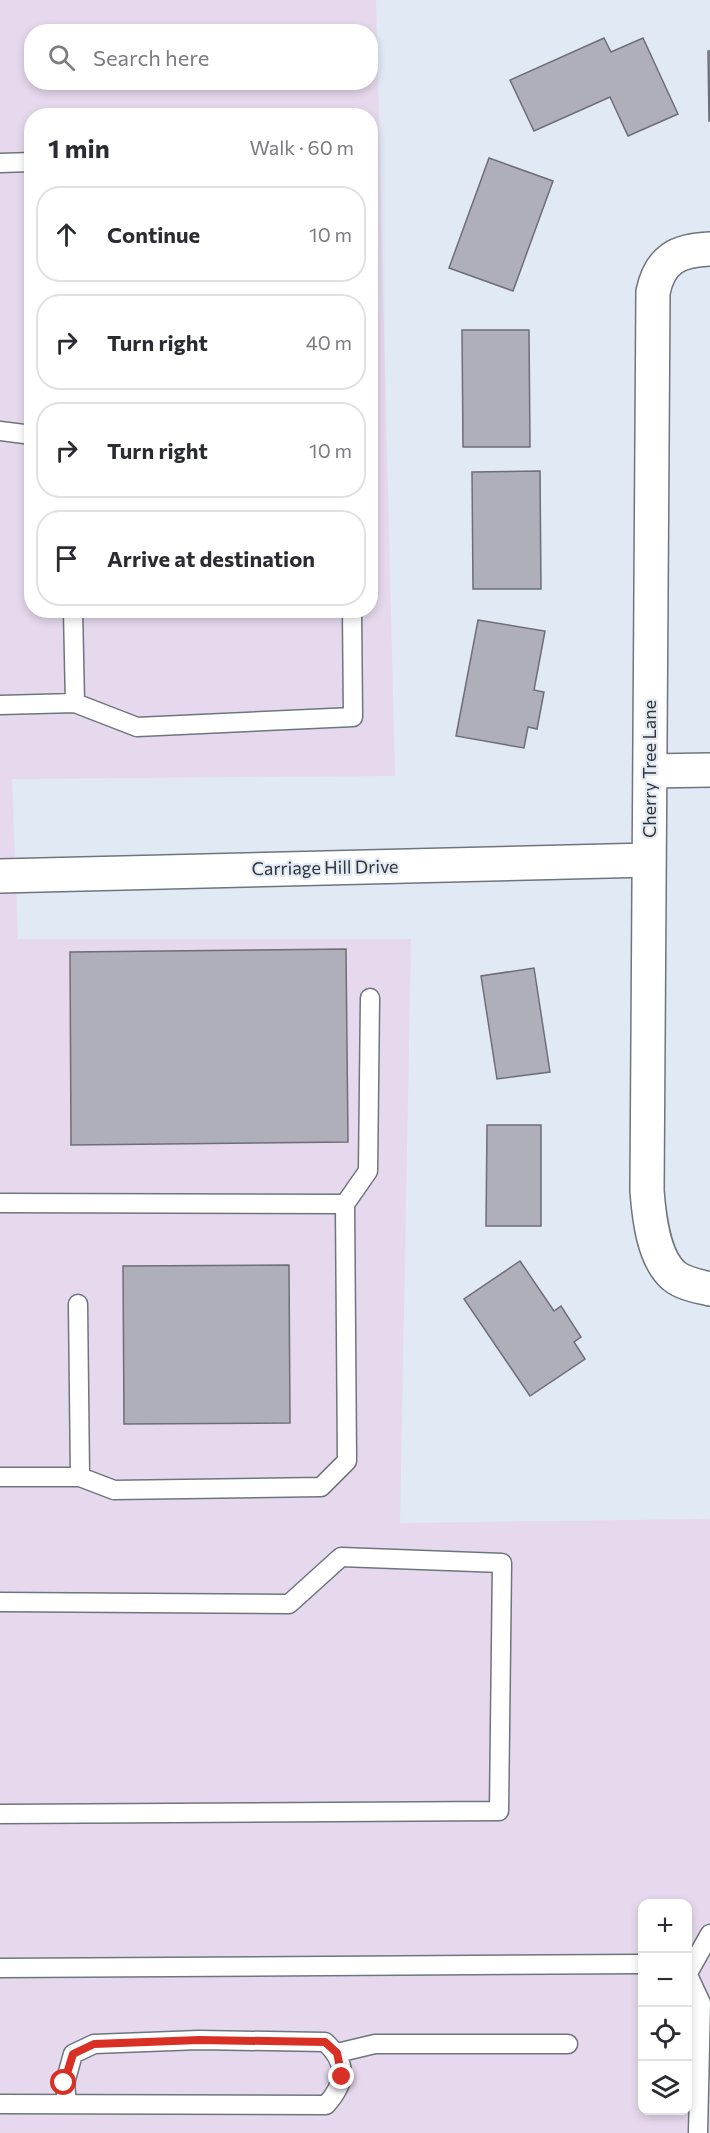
<!DOCTYPE html>
<meta charset="utf-8">
<style>
:root{--surface:#fff;--page:#f7f7f7;--text:#2b2b33;--muted:#7c7c81;--line:#e1e1e2}
body{margin:0;font-family:Commissioner,sans-serif;background:var(--page);color:var(--text)}
.controls{position:absolute;right:18px;bottom:18px;display:grid;overflow:hidden;border-radius:12px;box-shadow:0 3px 9px #0003}
.controls button{width:54px;height:54px;display:grid;place-items:center;padding:0;border:0;border-bottom:2px solid var(--line);background:var(--surface);color:var(--text);font:30px sans-serif}
.stop{position:absolute;width:18px;height:18px;margin:-14px;border:4px solid #d93025;border-radius:50%;background:#fff}
.stop.end{background:#d93025;border-color:#fff;box-shadow:0 2px 6px #0008}
.list{margin:0;padding:0;list-style:none}
h2{display:flex;justify-content:space-between;align-items:center;height:78px;margin:0;padding:0 24px;font-size:26px}
h2 small{font-size:20px;font-weight:400;color:var(--muted)}
.list li{display:grid;grid-template-columns:39px 1fr auto;gap:18px;align-items:center;box-sizing:border-box;height:96px;margin:0 12px 12px;padding:0 12px;border:2px solid var(--line);border-radius:24px}
.list b{display:block;font-size:22px;white-space:nowrap}
.list em{font-size:20px;font-style:normal;color:var(--muted)}
.icon{flex:none;width:33px;height:33px;fill:none;stroke:currentColor;stroke-width:2;stroke-linecap:round;stroke-linejoin:round}
.map{position:relative;flex:none;width:710px;height:2133px;overflow:hidden}
.search{position:absolute;background:var(--surface);box-shadow:0 3px 9px #0003;left:24px;top:24px;width:354px;height:66px;display:flex;align-items:center;gap:15px;box-sizing:border-box;padding:0 21px;border-radius:24px;color:var(--muted);font-size:22px}
.panel{position:absolute;background:var(--surface);box-shadow:0 3px 9px #0003;left:24px;top:108px;width:354px;height:510px;border-radius:24px}
.map>svg:first-child{display:block}
.commercial{fill:#e6d9ed;fill-rule:evenodd}
.building{fill:#afafba;stroke:#6e6e78;stroke-width:1.5}
.lines{fill:none;stroke-linecap:round;stroke-linejoin:round}
.lane-casing{stroke:#6e757e;stroke-width:21}
.street-casing{stroke:#6e757e;stroke-width:36}
.lane{stroke:#fff;stroke-width:18}
.street{stroke:#fff;stroke-width:33}
.route{stroke:#d93025;stroke-width:8}
.labels{text-anchor:middle;stroke-width:4.5;stroke-linejoin:round;paint-order:stroke}
.street-label{font-size:18px;fill:#313438;stroke:#e1e9f4}
</style>
<div class="map">
<svg width="710" height="2133" viewBox="0 0 710 2133">
<rect width="100%" height="100%" fill="#e1e9f4"/>
<!-- commercial -->
<path class="commercial" d="M0,0H376L395,776L12,779L18,939H411L400,1523L710,1519V2133H0ZM32,32H370V82H32ZM32,116H370V610H32ZM642,1904H688V2110H642Z"/>
<!-- building -->
<path class="building" d="M604,38L611,52L643,38L678,114L628,136L610,97L534,131L510,80Z
M708,51H710V121H709Z
M489,158L553,181L513,291L449,268Z
M462,330H529L530,447H463Z
M540,471L541,589H473L472,472Z
M478,620L545,631L534,690L544,692L537,729L528,727L524,748L456,736Z
M346,949L348,1142L71,1145L70,952Z
M534,968L550,1072L497,1079L481,976Z
M487,1125H541V1226H486Z
M520,1261L554,1311L561,1306L581,1337L574,1342L585,1359L530,1396L464,1299Z
M289,1265L290,1423L124,1424L123,1266Z"/>
<g class="lines">
<!-- lane casing -->
<g class="lane-casing">
<path id="lane" d="M0,163L32,162
M0,431L32,435
M75,703L137,727L353,717L352,610
M0,705L75,703L73,610
M0,1203L345,1204L347,1461L321,1487L114,1490L80,1477H0
M345,1204L368,1171L370,998
M78,1304L80,1477
M0,1602L289,1604L341,1557L502,1563L499,1811L0,1814
M0,1968L642,1964
M688,1973L710,1934
M688,1975L701,2003L698,2133
M337,2053L375,2044H568
M0,2104L326,2105C346,2083 348,2063 325,2042L199,2040L94,2044L73,2054L65,2083L67,2104"/>
</g>
<!-- street casing -->
<g class="street-casing">
<path id="street" d="M710,249C678,250 660,259 653,292L647,1191C649,1216 653,1258 674,1276C684,1284 698,1286 710,1289
M650,771L710,770
M0,876L649,860"/>
</g>
<!-- lane -->
<use href="#lane" class="lane"/>
<!-- street -->
<use href="#street" class="street"/>
</g>
<g class="lines">
<!-- route -->
<path class="route" d="M64,2083L73,2054L94,2044L199,2040L325,2042L337,2053L342,2077"/>
</g>
<g class="labels">
<!-- street labels -->
<g class="street-label">
<text transform="translate(650 769) rotate(-90)" y="6">Cherry Tree Lane</text>
<text transform="translate(325 868) rotate(-1)" y="6">Carriage Hill Drive</text>
</g>
</g>
</svg>
<div class="controls">
<button>+</button>
<button>−</button>
<button><svg class="icon" aria-label="locate" viewBox="0 0 24 24"><circle cx="12" cy="12" r="6"/><path d="M12 2v4M12 18v4M2 12h4M18 12h4"/></svg></button>
<button><svg class="icon" aria-label="layers" viewBox="0 0 24 24"><path d="M12 4l9 5-9 5-9-5zM3 14l9 5 9-5"/></svg></button>
</div>
<div class="stop" style="left:64px;top:2083px"></div>
<div class="stop end" style="left:342px;top:2077px"></div>
<div class="search"><svg class="icon" aria-label="search" viewBox="0 0 24 24"><circle cx="10" cy="10" r="6"/><path d="M15 15l6 6"/></svg>Search here</div>
<section class="panel">
<h2>1 min<small>Walk · 60 m</small></h2>
<ul class="list">
<li><svg class="icon" aria-label="ahead" viewBox="0 0 24 24"><path d="M12 20V5M6 11l6-6 6 6"/></svg><div><b>Continue</b></div><em>10 m</em></li>
<li><svg class="icon" aria-label="right" viewBox="0 0 24 24"><path d="M7 20v-9h11M14 6l5 5-5 5"/></svg><div><b>Turn right</b></div><em>40 m</em></li>
<li><svg class="icon" aria-label="right" viewBox="0 0 24 24"><path d="M7 20v-9h11M14 6l5 5-5 5"/></svg><div><b>Turn right</b></div><em>10 m</em></li>
<li><svg class="icon" aria-label="arrive" viewBox="0 0 24 24"><path d="M6 21V4h12l-3 4 3 4H6"/></svg><div><b>Arrive at destination</b></div></li>
</ul>
</section>
</div>
